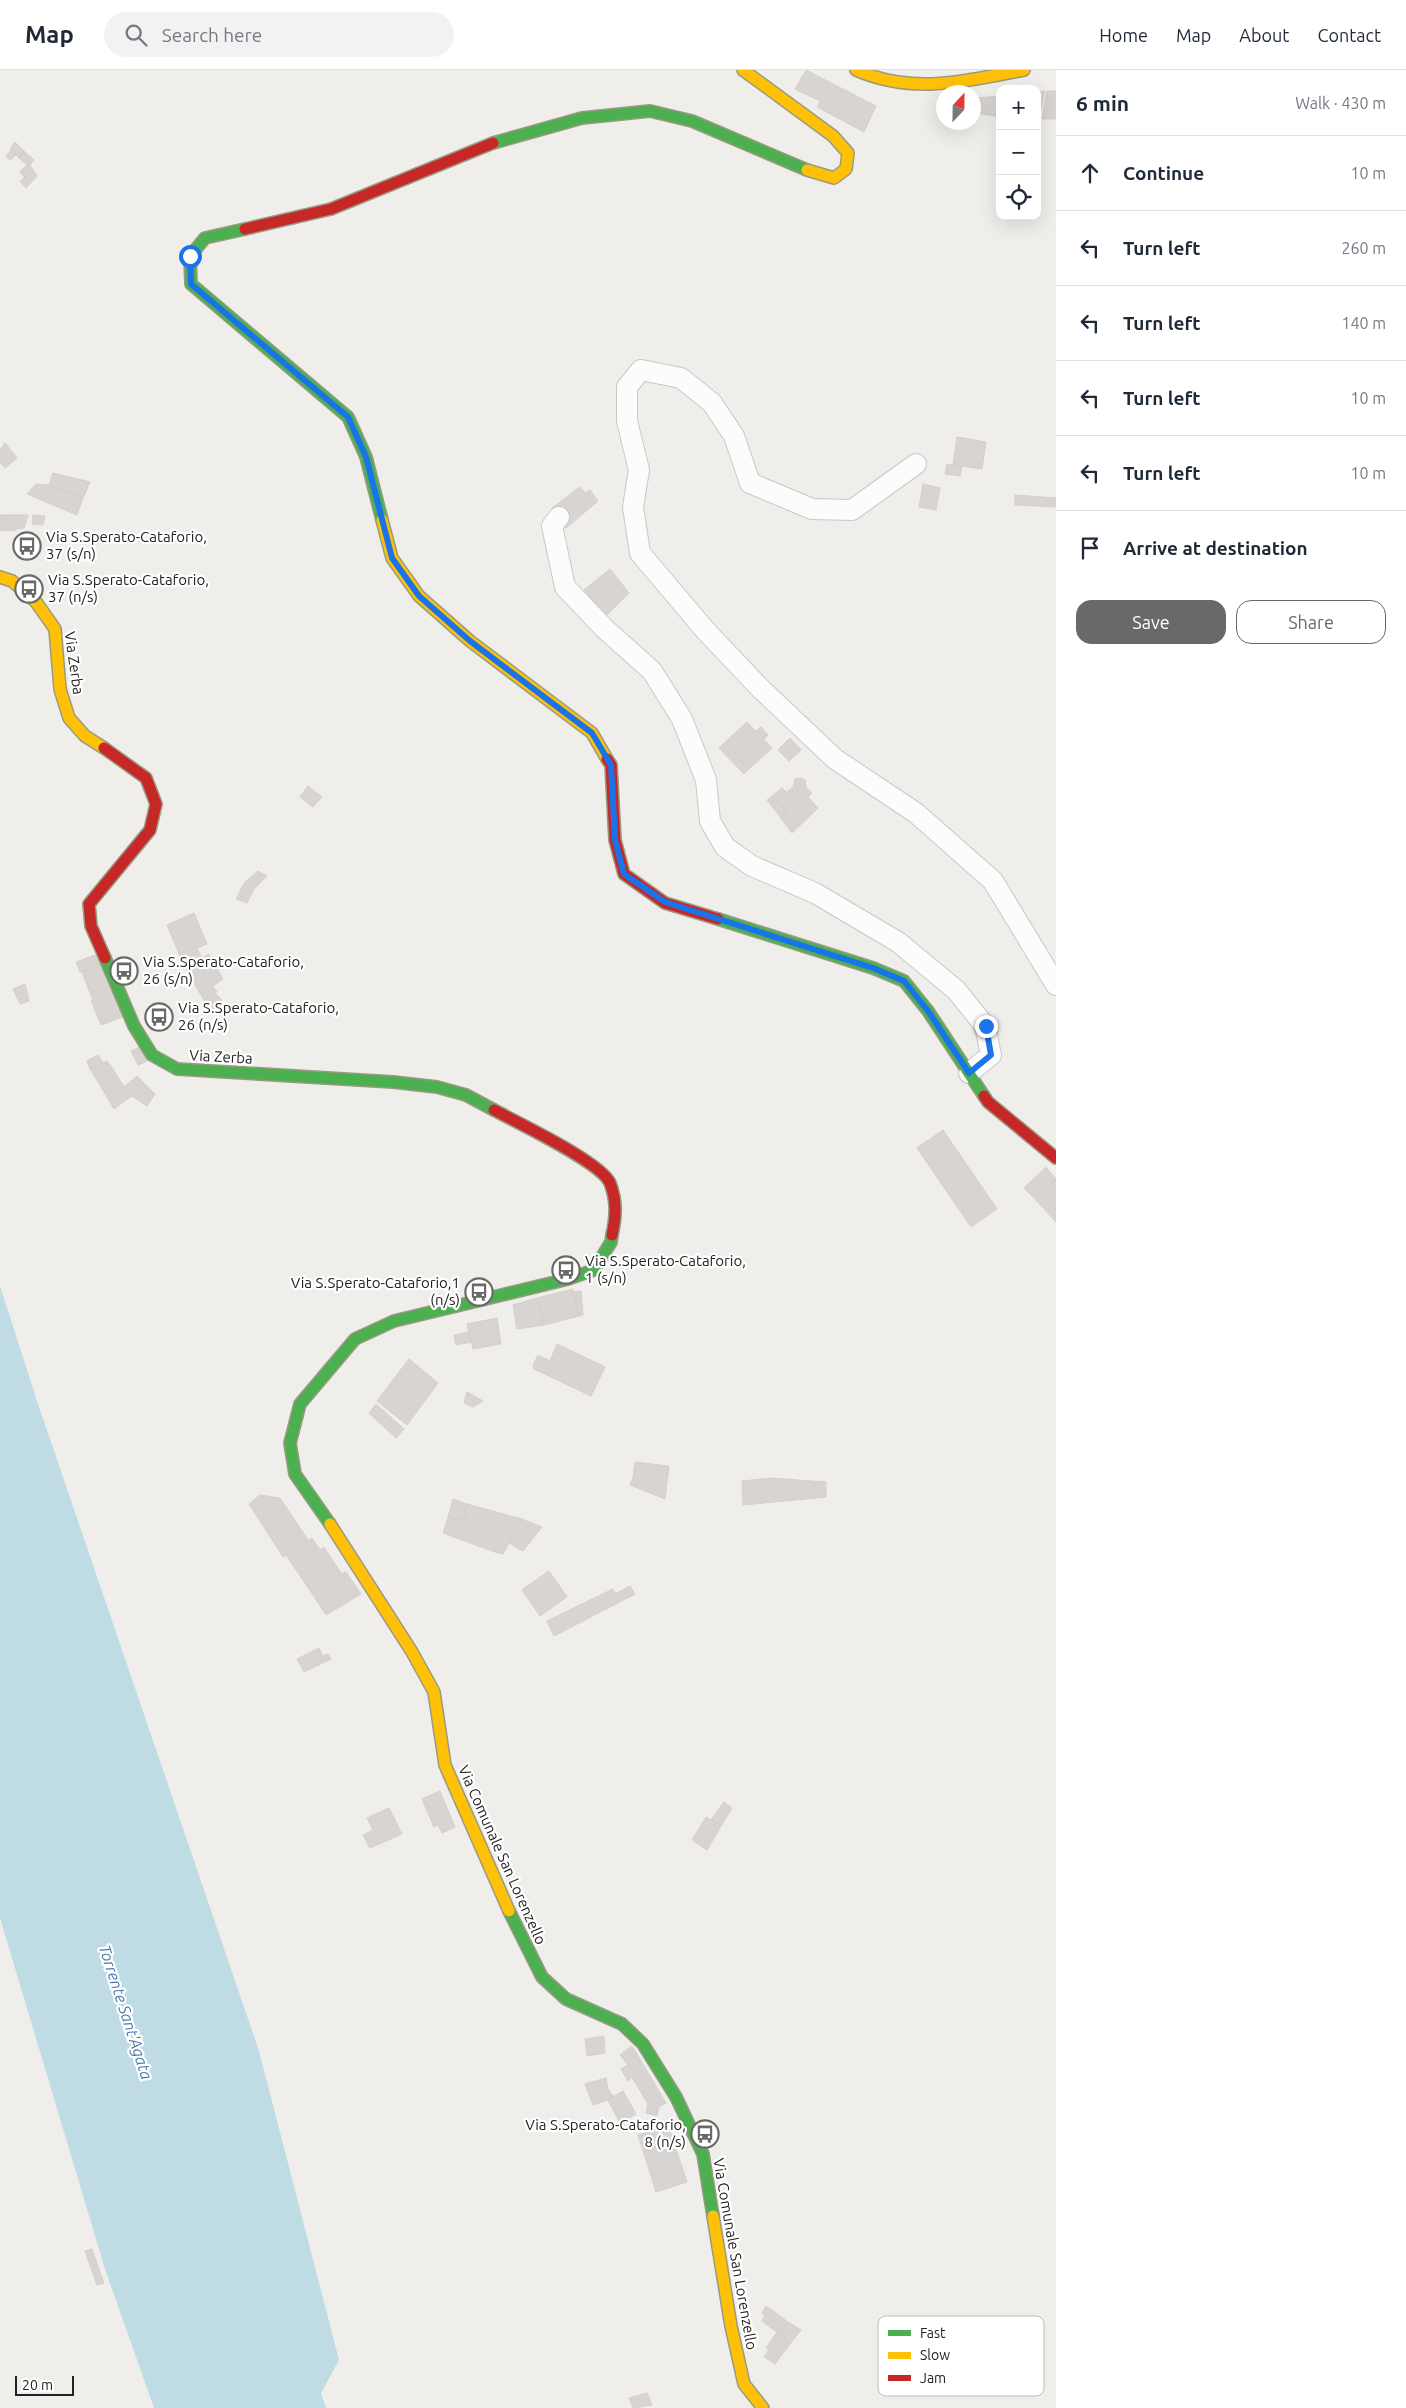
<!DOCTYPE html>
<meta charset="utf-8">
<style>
:root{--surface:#fff;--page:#f2f2f3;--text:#1f2937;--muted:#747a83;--line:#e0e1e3;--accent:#6a6968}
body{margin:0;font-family:Ubuntu,sans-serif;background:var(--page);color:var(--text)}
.controls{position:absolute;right:15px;top:15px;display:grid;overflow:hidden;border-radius:10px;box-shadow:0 5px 20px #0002}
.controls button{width:45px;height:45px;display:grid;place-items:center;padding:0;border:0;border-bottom:1px solid var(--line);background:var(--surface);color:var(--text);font:25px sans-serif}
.compass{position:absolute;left:936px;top:15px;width:45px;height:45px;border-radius:50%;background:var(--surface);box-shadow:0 5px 20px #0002;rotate:22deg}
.scale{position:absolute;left:15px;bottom:12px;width:59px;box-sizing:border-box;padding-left:5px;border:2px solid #222;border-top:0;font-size:14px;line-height:18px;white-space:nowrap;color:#222;-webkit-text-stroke:4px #fff;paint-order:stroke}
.stop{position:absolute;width:15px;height:15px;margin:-11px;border:4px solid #1a73e8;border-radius:50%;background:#fff}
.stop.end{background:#1a73e8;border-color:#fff;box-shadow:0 1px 5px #0008}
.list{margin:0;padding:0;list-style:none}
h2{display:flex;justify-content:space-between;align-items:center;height:65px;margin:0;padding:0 20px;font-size:21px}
h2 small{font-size:16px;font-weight:400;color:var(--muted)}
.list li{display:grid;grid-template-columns:32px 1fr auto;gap:15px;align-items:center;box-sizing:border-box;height:75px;padding:0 20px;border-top:1px solid var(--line)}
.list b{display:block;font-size:19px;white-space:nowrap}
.list em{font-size:16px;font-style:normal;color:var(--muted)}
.actions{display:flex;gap:10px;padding:15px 20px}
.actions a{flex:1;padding:11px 0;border:1px solid var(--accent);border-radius:15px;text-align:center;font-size:18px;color:var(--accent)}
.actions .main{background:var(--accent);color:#fff}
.icon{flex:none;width:28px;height:28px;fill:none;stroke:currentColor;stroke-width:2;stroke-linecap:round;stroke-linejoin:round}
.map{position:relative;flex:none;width:1056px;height:2338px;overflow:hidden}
header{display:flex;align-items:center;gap:30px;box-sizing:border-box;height:70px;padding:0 25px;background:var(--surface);border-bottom:1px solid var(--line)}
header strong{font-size:24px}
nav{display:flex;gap:28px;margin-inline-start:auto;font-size:18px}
.search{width:350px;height:45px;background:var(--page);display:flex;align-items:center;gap:12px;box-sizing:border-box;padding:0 18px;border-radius:28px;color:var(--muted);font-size:19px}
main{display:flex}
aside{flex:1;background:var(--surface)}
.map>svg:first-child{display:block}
.water{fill:#bfdbe3}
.building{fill:#d7d4d2;stroke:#d3d0cc}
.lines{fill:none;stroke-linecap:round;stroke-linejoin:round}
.street-casing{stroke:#c9c8c7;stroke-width:22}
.fast-casing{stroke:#999a82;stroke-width:14}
.slow-casing{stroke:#999a82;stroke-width:14}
.jam-casing{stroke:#999a82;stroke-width:14}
.street{stroke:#fdfcfc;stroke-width:20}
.fast{stroke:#4caf50;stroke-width:11}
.slow{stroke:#ffc107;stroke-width:11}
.jam{stroke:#c62828;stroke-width:11}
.route{stroke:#1a73e8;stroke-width:6}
.labels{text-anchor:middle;stroke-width:4.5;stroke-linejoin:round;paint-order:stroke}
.poi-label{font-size:15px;fill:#222;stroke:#fff;text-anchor:start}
.street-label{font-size:15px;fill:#222;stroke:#fff}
.water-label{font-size:16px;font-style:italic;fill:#4a7aab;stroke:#fff}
.key{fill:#fff;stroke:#bdbdbd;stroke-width:1}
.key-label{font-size:14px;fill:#222}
</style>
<header>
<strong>Map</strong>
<div class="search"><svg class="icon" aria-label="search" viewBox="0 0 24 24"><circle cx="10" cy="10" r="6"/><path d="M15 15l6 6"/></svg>Search here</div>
<nav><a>Home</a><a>Map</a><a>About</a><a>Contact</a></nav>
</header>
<main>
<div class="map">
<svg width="1056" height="2338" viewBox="0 0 1056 2338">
<rect width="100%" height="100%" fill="#f0eeeb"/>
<!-- water -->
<path class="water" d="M0,1216L38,1334L259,1981L339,2290L321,2323L326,2338H154L105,2199L0,1848Z"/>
<!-- building -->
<path class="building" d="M806,0L876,36L864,62L817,37L820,31L795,19Z
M1045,21L1038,53H1037V22Z
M1047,21H1056V49H1042Z
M1000,26V47L977,43L976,28Z
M15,72L24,81L19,88L10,79Z
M11,80L16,85L10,90L6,86Z
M24,81L34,90L30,95H27L19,88Z
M29,94L34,101L24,107L20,101Z
M34,101L37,106L26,118L20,111Z
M957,367L986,372L982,399L953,395Z
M5,373L17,388L5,398L0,392V380Z
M947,394L962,396L960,406L945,404Z
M53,403L90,412L83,428L49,415Z
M36,414L49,415L83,428L77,445L27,424Z
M923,414L940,418L936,440L919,437Z
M580,417L585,423L590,420L598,431L566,458L552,438Z
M1015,425L1056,428V437L1015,435Z
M0,445H28L24,458L16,459L15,461L0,460Z
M33,445L45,446L43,455L32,454Z
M610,499L629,523L606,546L584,520Z
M747,652L772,678L749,699L734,683L745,672L736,662Z
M761,657L768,665L764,669L756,661Z
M736,662L745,672L734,683L749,699L744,704L719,678Z
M790,668L801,680L789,691L778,680Z
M801,708L805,710L806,717L812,723L808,727L818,738L792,763L784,752L787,743L777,730L793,717L795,709Z
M308,716L322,727L313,737L300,727Z
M782,718L786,722L777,730L787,743L784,752L767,730Z
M258,801L267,806L254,819L247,833L236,829L245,812Z
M194,843L207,874L197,878L202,888L209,884L223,909L213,916L217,922L204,930L185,898L167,855Z
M100,883L105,893L80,902L76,892Z
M104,893L115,919L92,928L82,902Z
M25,914L29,931L20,934L13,919Z
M115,919L128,945L101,955L91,930Z
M215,923L222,930L216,941L204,930Z
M142,976L149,990L138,995L131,981Z
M98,985L103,993L90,999L87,991Z
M107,991L113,999L97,1010L90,999Z
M113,999L130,1027L114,1039L97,1010Z
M137,1006L155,1024L147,1036L132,1026L130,1027L124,1017Z
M943,1060L997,1139L971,1157L917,1078Z
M1046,1097L1056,1109L1034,1128L1024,1118Z
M1056,1109V1152L1034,1128Z
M573,1219L579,1246L544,1255L537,1228Z
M581,1221L583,1245L579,1246L573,1222Z
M537,1228L544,1255L517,1259L513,1235Z
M497,1248L501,1274L473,1279L467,1254Z
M469,1262L471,1272L456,1275L454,1265Z
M557,1274L605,1297L591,1326L534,1299L533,1295L538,1285L550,1291Z
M409,1289L438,1313L407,1355L377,1331Z
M467,1322L483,1331L473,1337L464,1333Z
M376,1334L404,1359L396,1368L369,1343Z
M635,1392L669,1396L665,1429L630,1415L633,1408Z
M771,1408L826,1412V1427L743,1435L742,1411Z
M260,1425L280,1428L308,1470L283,1487L249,1434Z
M453,1429L467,1434L463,1451L448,1447Z
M467,1434L507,1445L495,1482L443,1463L448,1447L463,1451Z
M507,1445L522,1449L503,1484L495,1482Z
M522,1449L542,1457L523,1481L509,1473Z
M312,1468L320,1480L324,1477L337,1497L307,1516L286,1485Z
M337,1497L342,1504L346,1502L361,1524L326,1545L307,1516Z
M549,1501L567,1527L540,1546L522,1520Z
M630,1516L635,1524L554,1566L547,1551L613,1519L615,1524Z
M319,1578L323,1586L328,1584L331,1589L304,1602L297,1589Z
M440,1721L455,1757L442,1763L438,1755L434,1757L422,1729Z
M724,1732L732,1738L721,1756L711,1750Z
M389,1738L402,1764L370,1778L363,1765L373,1760L367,1748Z
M706,1747L721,1756L707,1780L692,1770Z
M604,1966L605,1983L587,1986L585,1969Z
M632,1976L666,2033L659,2037L657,2046L646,2043L648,2034L632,2007L628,2011L621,1999L628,1995L620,1985Z
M606,2008L608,2019L613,2026L608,2030L593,2035L585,2014Z
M623,2021L636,2044L620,2053L608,2030Z
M668,2055L687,2112L656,2122L638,2065Z
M92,2179L104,2213L97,2215L85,2181Z
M766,2236L788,2252L779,2264L762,2251L765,2246L762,2243Z
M788,2252L801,2260L790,2274L779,2264Z
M777,2262L790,2274L780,2287L766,2278Z
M769,2280L780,2287L775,2294L764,2287Z
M647,2323L652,2335L633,2338L629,2328Z"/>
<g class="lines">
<!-- street casing -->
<g class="street-casing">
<path id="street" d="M916,394L852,440L812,439L750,413L734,366L712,333L681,308L641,300L627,317V351L639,400L633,437L640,483L705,560L761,619L835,689L916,743L993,811L1056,915
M559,447L552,456L565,517L605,559L652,601L682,649L706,710L710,751L725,777L752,796L815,823L898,872L956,920L985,956L991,985L969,1003"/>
</g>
<!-- fast casing -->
<g class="fast-casing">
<path id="fast" d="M493,73L582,48L650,41L692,51L807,100
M245,159L205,168L190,186L191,214L348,347L366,387L382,450
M718,849L873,898L904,911L928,941L984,1026
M105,888L134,956L152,985L177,999L393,1012L437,1017L466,1025L494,1040
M330,1454L295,1404L290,1373L300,1334L355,1269L394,1251L568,1209L594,1200L611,1172L612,1165
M509,1841L542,1907L566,1929L622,1954L643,1974L676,2027L703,2084L713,2146"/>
</g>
<!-- slow casing -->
<g class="slow-casing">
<path id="slow" d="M743,0L833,66L848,83L846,99L834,108L807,100
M856,0C913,25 965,11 1024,0
M382,450L392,488L419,526L470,571L592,663L607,689
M0,507L12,511L36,532L55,559L60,619L69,648L85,666L104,678
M330,1454L412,1582L434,1622L445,1695L509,1841
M713,2146L731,2256L744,2314L763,2338"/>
</g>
<!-- jam casing -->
<g class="jam-casing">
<path id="jam" d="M245,159L331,139L493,73
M104,678L146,708L156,734L150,760L89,834L91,856L105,888
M607,689L611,695L615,770L624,804L665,833L718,849
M984,1026L988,1032L1056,1088
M494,1040C516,1052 601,1092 610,1113C617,1131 616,1147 612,1165"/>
</g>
<!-- street -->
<use href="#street" class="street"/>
<!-- fast -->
<use href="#fast" class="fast"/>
<!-- slow -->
<use href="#slow" class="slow"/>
<!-- jam -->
<use href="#jam" class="jam"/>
</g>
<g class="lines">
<!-- route -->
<path class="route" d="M190,186L191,214L348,347L366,387L392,488L419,526L470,571L592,663L611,695L615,770L624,804L665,832L873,898L904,911L928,941L969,1003L991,985L986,956"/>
</g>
<!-- icons -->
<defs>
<g id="bus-ring" transform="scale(1.4375)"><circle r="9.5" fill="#fff" stroke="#6a6968" stroke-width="1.5"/><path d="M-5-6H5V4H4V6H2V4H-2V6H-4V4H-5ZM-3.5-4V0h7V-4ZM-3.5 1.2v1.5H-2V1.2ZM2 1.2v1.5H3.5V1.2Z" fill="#6a6968"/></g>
</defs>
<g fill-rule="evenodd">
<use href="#bus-ring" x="27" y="476"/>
<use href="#bus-ring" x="29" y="519"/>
<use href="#bus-ring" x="124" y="901"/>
<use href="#bus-ring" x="159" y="947"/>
<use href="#bus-ring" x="566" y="1200"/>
<use href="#bus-ring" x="479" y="1222"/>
<use href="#bus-ring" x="705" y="2064"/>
</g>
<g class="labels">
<!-- poi labels -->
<g class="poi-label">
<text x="46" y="472">Via S.Sperato-Cataforio,<tspan x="46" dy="17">37 (s/n)</tspan></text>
<text x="48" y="515">Via S.Sperato-Cataforio,<tspan x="48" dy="17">37 (n/s)</tspan></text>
<text x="143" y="897">Via S.Sperato-Cataforio,<tspan x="143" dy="17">26 (s/n)</tspan></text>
<text x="178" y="943">Via S.Sperato-Cataforio,<tspan x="178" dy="17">26 (n/s)</tspan></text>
<text x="585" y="1196">Via S.Sperato-Cataforio,<tspan x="585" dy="17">1 (s/n)</tspan></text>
<text x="460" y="1218" text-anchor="end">Via S.Sperato-Cataforio,1<tspan x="460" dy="17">(n/s)</tspan></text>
<text x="686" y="2060" text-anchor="end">Via S.Sperato-Cataforio,<tspan x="686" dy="17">8 (n/s)</tspan></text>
</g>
<!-- street labels -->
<g class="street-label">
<text transform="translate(74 593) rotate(82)" y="5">Via Zerba</text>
<text transform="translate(221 987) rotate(3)" y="5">Via Zerba</text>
<text transform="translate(502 1785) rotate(66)" y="5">Via Comunale San Lorenzello</text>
<text transform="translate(735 2184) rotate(80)" y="5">Via Comunale San Lorenzello</text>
</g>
<!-- water labels -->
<g class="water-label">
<text transform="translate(126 1942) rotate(72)" y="6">Torrente Sant'Agata</text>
</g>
</g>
<!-- legend -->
<rect x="878" y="2246" width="166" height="80" rx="8" class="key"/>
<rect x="888" y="2260" width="23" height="6" fill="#4caf50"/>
<rect x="888" y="2282" width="23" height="7" fill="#ffc107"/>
<rect x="888" y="2305" width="23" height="6" fill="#c62828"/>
<g class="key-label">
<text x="920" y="2268">Fast</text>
<text x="920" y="2290">Slow</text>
<text x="920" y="2313">Jam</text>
</g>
</svg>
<div class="controls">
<button>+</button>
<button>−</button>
<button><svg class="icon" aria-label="locate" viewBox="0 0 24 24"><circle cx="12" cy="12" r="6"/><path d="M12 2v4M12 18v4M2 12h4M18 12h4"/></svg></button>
</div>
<svg class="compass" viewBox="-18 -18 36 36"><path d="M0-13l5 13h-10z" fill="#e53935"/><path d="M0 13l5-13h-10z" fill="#747a83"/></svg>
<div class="scale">20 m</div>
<div class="stop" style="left:190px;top:186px"></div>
<div class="stop end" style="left:986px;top:956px"></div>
</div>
<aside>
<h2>6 min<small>Walk · 430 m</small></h2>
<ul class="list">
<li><svg class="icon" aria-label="ahead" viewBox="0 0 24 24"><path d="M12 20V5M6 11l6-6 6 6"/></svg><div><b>Continue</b></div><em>10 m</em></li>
<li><svg class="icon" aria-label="left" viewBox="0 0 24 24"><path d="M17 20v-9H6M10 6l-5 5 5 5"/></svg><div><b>Turn left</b></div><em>260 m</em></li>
<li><svg class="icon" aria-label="left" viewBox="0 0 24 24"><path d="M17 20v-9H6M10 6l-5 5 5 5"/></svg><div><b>Turn left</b></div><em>140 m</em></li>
<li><svg class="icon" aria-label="left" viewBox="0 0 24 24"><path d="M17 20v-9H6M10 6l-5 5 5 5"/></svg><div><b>Turn left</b></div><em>10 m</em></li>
<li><svg class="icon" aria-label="left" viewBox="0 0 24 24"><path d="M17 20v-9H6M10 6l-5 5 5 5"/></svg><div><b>Turn left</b></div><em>10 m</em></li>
<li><svg class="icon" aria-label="arrive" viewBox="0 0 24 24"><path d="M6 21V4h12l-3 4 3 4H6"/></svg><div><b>Arrive at destination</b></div></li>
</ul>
<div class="actions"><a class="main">Save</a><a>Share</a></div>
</aside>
</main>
